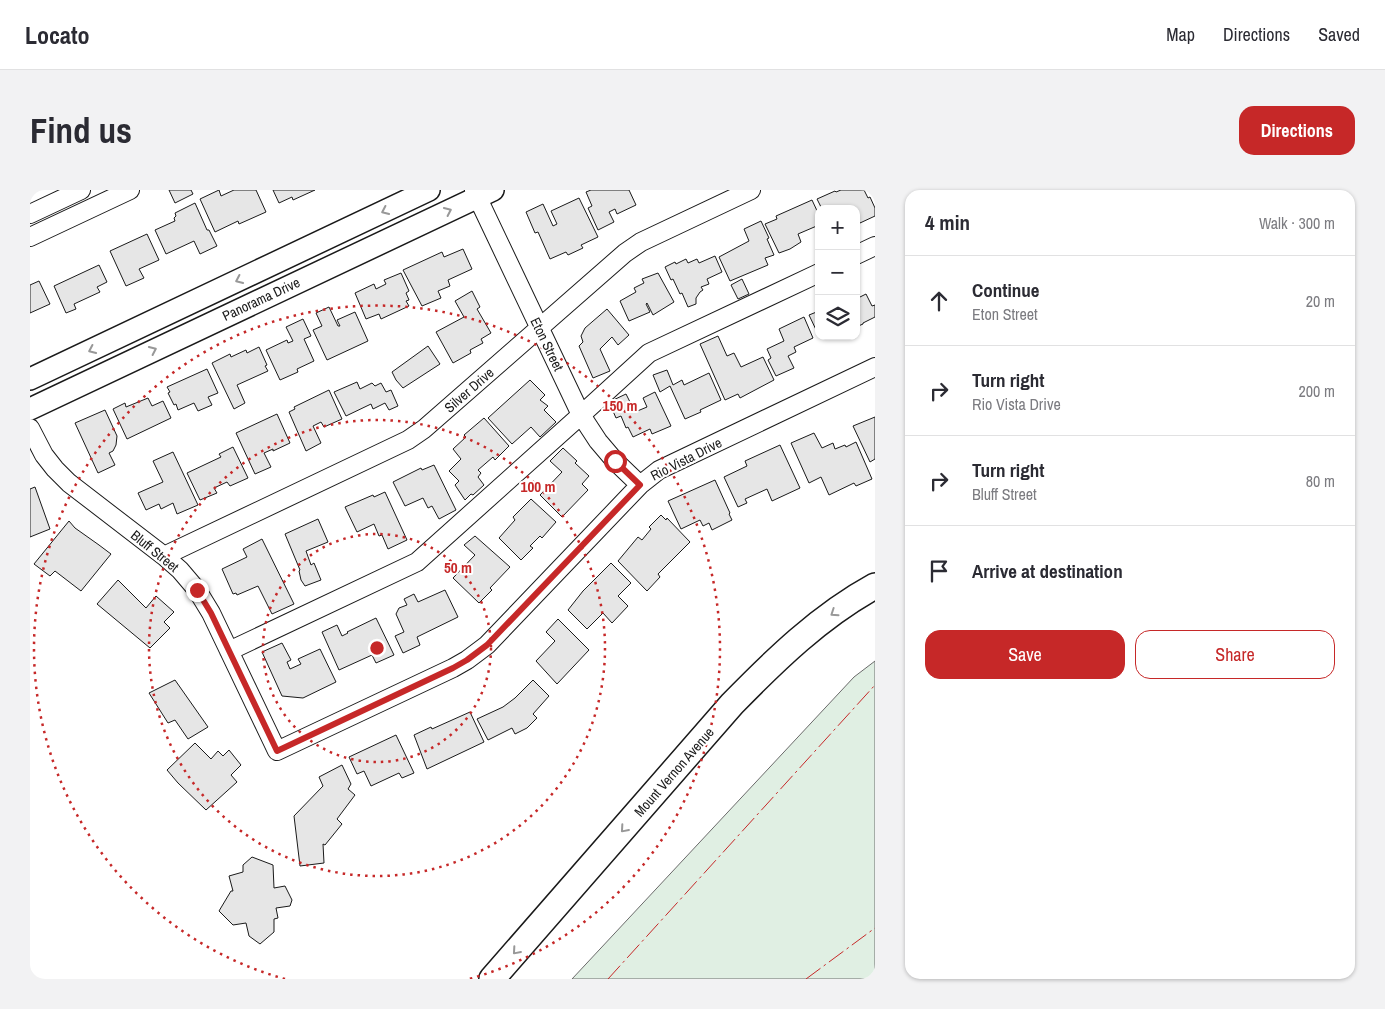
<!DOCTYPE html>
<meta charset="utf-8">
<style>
:root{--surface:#fff;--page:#f2f2f3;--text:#2b2b33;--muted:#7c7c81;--line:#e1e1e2;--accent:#c62828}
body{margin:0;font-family:"Archivo Narrow",sans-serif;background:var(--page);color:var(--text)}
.controls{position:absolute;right:15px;top:15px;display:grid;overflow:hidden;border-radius:10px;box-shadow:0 1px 4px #0004}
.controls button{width:45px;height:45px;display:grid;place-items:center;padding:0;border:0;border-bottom:1px solid var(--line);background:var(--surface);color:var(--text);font:25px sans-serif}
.stop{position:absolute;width:15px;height:15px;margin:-11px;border:4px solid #c62828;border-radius:50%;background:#fff}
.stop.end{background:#c62828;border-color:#fff;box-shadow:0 1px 5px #0008}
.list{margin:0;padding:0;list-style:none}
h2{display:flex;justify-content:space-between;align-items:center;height:65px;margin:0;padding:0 20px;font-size:21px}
h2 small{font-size:16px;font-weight:400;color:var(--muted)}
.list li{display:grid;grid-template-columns:32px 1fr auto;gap:15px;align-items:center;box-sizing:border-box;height:90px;padding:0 20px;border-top:1px solid var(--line)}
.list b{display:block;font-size:19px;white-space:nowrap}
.list p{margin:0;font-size:16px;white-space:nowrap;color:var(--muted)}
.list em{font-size:16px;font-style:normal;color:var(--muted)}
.actions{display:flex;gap:10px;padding:15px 20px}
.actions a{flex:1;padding:11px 0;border:1px solid var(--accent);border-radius:15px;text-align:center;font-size:18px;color:var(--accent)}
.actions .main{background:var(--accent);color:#fff}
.icon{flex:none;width:28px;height:28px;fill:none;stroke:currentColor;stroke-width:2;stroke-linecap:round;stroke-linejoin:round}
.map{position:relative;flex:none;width:845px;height:789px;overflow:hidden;border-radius:15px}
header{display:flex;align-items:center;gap:30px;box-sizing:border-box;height:70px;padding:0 25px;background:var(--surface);border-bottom:1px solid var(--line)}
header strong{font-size:24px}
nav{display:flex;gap:28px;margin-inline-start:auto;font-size:18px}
.intro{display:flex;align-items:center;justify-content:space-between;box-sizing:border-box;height:120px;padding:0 30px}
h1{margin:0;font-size:35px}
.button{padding:12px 22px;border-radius:15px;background:var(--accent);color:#fff;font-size:18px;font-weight:700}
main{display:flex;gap:30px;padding:0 30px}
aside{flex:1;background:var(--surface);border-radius:15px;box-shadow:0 1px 4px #0004}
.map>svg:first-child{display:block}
.green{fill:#e0efe3;stroke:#6a6a6a}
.building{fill:#e6e6e6;stroke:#1a1a1a}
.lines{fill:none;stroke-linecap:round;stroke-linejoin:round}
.minor-casing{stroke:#1a1a1a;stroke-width:20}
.major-casing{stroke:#1a1a1a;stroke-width:24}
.highway-casing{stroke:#1a1a1a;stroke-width:28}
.minor{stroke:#fff;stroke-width:18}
.major{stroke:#fff;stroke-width:21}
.highway{stroke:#fff;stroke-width:25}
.power{stroke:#c62828;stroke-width:1;stroke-dasharray:18 4 2.5 4;stroke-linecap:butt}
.oneway{stroke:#989898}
.route{stroke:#c62828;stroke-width:6}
.ring{fill:none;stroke:#c62828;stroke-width:2.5;stroke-dasharray:2.5 5}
.labels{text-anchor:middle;stroke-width:4;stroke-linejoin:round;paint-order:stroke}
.street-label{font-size:14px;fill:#1a1a1a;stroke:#fff}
.centre{fill:#c62828;stroke:#fff;stroke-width:2.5}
.ring-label{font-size:15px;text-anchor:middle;font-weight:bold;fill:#c62828;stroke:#fff;stroke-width:4;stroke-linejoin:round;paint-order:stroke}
</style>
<header>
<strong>Locato</strong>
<nav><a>Map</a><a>Directions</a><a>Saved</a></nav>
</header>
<div class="intro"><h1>Find us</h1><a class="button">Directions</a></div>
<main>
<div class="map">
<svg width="845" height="789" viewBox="0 0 845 789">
<rect width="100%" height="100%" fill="#fff"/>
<!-- green -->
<path class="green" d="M845,471V789H542L824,487Z"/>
<!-- building -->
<path class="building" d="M139,0H161L163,4L145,13Z
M189,0L191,6L204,0H226L236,22L209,34L208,31L185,42L170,9Z
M243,0H285L263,10L262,7L249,13Z
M561,0H599L606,15L587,24L585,19L579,22L584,32L568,40L558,18L562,16L556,2Z
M811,0H834L838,8L840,7L845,18V26L830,33L826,25V19H792L787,9L805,1L806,2Z
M549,8L568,47L551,55L553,58L538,65L536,62L520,69L508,42L505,43L496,22L513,14L523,36L527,34L521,21Z
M782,10L789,25V35L768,44L771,52L760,59L749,63L735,34L747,29L746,26Z
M165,13L177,40H179L187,56L170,64L164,51L136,64L125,40L145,31L144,28L146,26L145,23Z
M731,31L739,48L737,49L744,65L735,68L738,75L700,91L689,67L719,51L714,39Z
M117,44L129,70L109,79L114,88L96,96L80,61Z
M433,59L442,79L418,90L420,96L408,101L411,108L392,116L373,80L412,62L414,67Z
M685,66L692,82L677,89L679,94L671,97L673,100L670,102L666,108V114L658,117L652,103L650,104L643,89L641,90L635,77L645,72L646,74L656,69L658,73L667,69L669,73Z
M69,75L77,92L67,97L70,102L44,114L46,119L36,123L24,96Z
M371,83L379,101L376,103L379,110L376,111L379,116L351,129L349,124L336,129L325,103L344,94L346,99L356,94L354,90Z
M628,83L644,112L623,125L617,113L616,114L620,122L599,131L590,111L606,102L604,98L614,93L612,89Z
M712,89L719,104L708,109L701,95Z
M9,91L20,114L0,123V95Z
M442,101L450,117L447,119L461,143L451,149L453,153L440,160L441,163L423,173L406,142L434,127L425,111Z
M836,104L842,116L845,115V127L833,133V134L826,137V109Z
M299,117L308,136H310L307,130L325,122L338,151L297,170L283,140L292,136L286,123Z
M577,119L599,145L588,155L582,147L570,159L580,181L563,188L549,156L553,152L551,146L555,138Z
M789,121V146L779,125Z
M774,127L783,148L764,157L766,162L758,166L764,178L746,186L738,170L741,168L737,159L754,151L749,139Z
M273,129L281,146L274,149L284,171L267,179L268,182L250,190L236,160L257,150L258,153L263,151L256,137Z
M688,146L697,166L704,163L711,177L733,167L744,190L710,208L708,204L695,210L670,154Z
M398,156L410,174L373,198L366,190L362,182Z
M229,157L237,175L235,176L238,181L207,195L215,213L204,219L182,173L200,164L201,167L216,160L217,163Z
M177,179L188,203L178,207L182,215L168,221L164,213L148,220L146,214L144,215L138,203L140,202L137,197Z
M637,180L643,195L652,190L654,195L679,183L691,210L670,220L671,222L655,229L640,196L630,202L623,185Z
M500,190L515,205L510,210L518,216L514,220L526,232L510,247L501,237L482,254L458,228Z
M327,192L330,199L342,193L345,196L351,193L356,202L361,200L368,216L359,220L355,213L343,219L341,214L316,226L304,202Z
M299,200L312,229L294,237L291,232L283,236L291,253L276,261L259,222L265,219L264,217Z
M625,202L641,236L622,244L620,239L603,247L598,237L596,238L591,226L586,228L579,212L596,204L605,222L617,217L613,208Z
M118,208L122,216L133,211L141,228L97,249L83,219L95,213L96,217Z
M75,220L87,246L86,255L83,261L79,263L85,275L68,283L45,233Z
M247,224L260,253L243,261V259L234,263L241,277L225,284L206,243Z
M845,227V269L840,272L823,236Z
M454,228L479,256L465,270L463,267L448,280L451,283L448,287L454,295L443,305L441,304L435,310L425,295L429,291L419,281L431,269L423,259L436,247L434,245Z
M784,243L792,258L803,253L805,259L815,255L816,257L826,252L842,289L826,296L824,293L799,305L791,287L779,293L761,253Z
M750,255L770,298L742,311L737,299L715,309L717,313L708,317L694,287L717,276L715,271Z
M203,257L218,288L200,296L197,292L184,298L187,303L170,310L157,283L191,267L189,264Z
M533,258L547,271L545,273L559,286L552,294L558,300L532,327L510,305L532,282L520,271Z
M143,262L168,315L147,324L143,313L131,319L129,314L116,320L108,303L133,292L123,271Z
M404,275L426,320L409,329L402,316L398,318L393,308L375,316L363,292L391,278L392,280Z
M685,290L700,323L699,324L702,330L682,340L679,333L673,336L670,330L651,339L638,311Z
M5,297L20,339L0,347V299Z
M355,302L377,350L358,359L352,345L349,346L344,334L327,342L315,317L343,305L344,307Z
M501,309L526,332L512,348L510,346L500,356L503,358L491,370L469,348L485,330L483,327Z
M631,325L636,330L637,328L660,352L628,384L630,387L617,401L588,371L608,347L612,350L621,339L619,337Z
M288,329L298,352L276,361L281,375L284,373L291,390L275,396L271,390L269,381L270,380L255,344Z
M39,331L45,338L69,355L81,364L51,401L25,381L20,386L4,374Z
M445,346L480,377L460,398L462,400L449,413L423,388L445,365L434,355Z
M232,349L264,414L242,424L228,396L207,405L206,403L203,404L192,379L217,367L213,359Z
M581,373L601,393L588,406L598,416L582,433L573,423L557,439L538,420L553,401Z
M88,390L116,418L126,406L144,422L134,432L140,438L120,458L67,414Z
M415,400L428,427L387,447L390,455L373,463L365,446L374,442L366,424L369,418L377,415L374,409L384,404L388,412Z
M346,428L364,465L346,473L342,465L309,480L292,442L307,435L312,446L318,443L317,442Z
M528,429L559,460L527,494L506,471L525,451L516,442Z
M252,453L261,470L257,472L260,479L271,474L268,469L290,459L306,492L273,508L252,506L232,462Z
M145,490L178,537L158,549L145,530L138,533L119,503Z
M503,490L519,506L503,524L507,528L497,538L485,544L482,538L458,550L447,529L473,517L485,508Z
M440,522L454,552L397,579L384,545L401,537L402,539Z
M366,545L384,583L372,588L369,583L341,596L334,581L327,584L319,567Z
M165,553L181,569L188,561L193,566L199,560L211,575L201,585L207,592L176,620L148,593L137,580Z
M312,575L321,594L318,599L325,605L307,629L312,634L295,655L293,654L294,673L270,676L264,626L293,596L289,587Z
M222,667L243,675L244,698L255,696L262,710L260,716L246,718L248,728L244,729V742L230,754L219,746L216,733L203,735L189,721L201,701H203L199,686L213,682V675Z"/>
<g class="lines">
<!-- minor casing -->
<g class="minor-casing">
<path id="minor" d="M444,0L551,225L568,251L585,271L610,295
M0,24L51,0
M0,47L100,0
M826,65L845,56
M0,238L14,265L25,279L39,293L134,366L150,380L167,400L181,423L247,561L423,478L437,470L457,455L610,295L629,280L845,177
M134,366L378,250L394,239L595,63L611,52L721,0
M199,461L387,372L551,225L619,163L789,83"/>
</g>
<!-- major casing -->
<g class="major-casing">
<path id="major" d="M0,189L399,0
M0,219L463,0"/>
</g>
<!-- highway casing -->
<g class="highway-casing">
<path id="highway" d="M462,789L702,514C745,470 790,426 845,396"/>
</g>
<!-- minor -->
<use href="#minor" class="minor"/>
<!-- major -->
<use href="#major" class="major"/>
<!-- highway -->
<use href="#highway" class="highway"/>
<!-- power -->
<path class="power" d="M578,789L845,495
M776,789L845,738"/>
</g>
<!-- one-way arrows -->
<defs><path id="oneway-chevron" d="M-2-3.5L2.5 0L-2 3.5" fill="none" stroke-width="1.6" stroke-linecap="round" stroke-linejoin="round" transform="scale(1.25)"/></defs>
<g class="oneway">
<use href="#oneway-chevron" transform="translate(355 21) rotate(155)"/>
<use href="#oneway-chevron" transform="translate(418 21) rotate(-25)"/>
<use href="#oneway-chevron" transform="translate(209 90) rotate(155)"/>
<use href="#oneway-chevron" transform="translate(62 160) rotate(155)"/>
<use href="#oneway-chevron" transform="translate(123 160) rotate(-25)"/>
<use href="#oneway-chevron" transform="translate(804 423) rotate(146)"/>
<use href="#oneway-chevron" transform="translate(594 639) rotate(131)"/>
<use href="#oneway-chevron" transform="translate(486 761) rotate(131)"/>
</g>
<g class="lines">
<!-- route -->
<path class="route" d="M167,400L181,423L247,561L423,478L437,470L457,455L610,295L585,271"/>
</g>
<!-- distance rings -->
<g class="ring">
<circle cx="347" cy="458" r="114"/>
<circle cx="347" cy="458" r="228"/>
<path d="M255 789A343 343 0 1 1 439 789"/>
</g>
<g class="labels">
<!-- street labels -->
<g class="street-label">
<text transform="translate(231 109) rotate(-25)" y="5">Panorama Drive</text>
<text transform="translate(517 154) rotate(64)" y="5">Eton Street</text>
<text transform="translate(439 200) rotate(-41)" y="5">Silver Drive</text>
<text transform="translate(656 269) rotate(-27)" y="5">Rio Vista Drive</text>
<text transform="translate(125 361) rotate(39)" y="5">Bluff Street</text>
<text transform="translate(644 582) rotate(-49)" y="5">Mount Vernon Avenue</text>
</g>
</g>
<circle cx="347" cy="458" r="8" class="centre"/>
<g class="ring-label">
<text x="590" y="221">150 m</text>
<text x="508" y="302">100 m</text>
<text x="428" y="383">50 m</text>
</g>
</svg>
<div class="controls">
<button>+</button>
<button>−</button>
<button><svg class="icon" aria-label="layers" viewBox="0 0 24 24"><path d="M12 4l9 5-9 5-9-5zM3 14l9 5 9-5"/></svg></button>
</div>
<div class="stop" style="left:585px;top:271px"></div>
<div class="stop end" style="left:167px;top:400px"></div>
</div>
<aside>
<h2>4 min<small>Walk · 300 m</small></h2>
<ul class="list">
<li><svg class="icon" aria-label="ahead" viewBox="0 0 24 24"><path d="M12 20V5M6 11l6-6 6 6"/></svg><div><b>Continue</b><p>Eton Street</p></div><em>20 m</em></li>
<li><svg class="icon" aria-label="right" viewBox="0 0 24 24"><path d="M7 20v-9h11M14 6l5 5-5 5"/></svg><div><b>Turn right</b><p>Rio Vista Drive</p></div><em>200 m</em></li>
<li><svg class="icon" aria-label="right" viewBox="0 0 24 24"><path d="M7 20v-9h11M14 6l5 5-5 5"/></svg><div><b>Turn right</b><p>Bluff Street</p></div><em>80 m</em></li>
<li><svg class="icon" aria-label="arrive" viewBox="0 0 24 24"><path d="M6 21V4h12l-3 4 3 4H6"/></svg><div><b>Arrive at destination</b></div></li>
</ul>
<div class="actions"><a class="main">Save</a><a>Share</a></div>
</aside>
</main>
